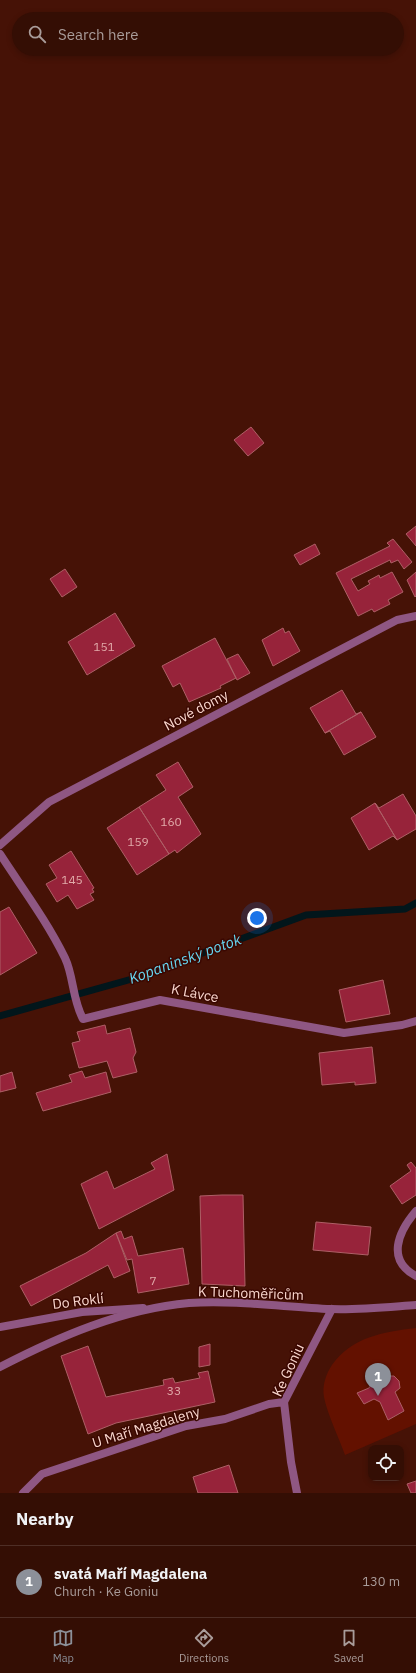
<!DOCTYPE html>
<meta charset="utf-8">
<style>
:root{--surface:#340e04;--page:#3f1c13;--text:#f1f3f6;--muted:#a99c9a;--line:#4e2e26;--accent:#8c9099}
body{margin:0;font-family:"IBM Plex Sans",sans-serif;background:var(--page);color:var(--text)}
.controls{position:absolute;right:12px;bottom:12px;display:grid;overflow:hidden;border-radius:8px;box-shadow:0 2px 6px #0003}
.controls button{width:36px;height:36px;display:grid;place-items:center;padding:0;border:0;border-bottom:1px solid var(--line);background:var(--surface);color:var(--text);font:20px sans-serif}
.you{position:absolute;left:257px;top:918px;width:14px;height:14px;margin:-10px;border:3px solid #fff;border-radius:50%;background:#1a73e8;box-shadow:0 0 0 6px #1a73e833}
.badge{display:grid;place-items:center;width:26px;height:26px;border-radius:50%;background:var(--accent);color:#fff;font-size:13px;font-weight:700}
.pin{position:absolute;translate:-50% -33px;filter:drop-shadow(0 1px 2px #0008)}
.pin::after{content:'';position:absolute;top:21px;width:14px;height:12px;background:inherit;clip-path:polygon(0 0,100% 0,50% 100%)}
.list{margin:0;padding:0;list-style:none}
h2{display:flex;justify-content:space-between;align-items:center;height:52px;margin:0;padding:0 16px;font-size:17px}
h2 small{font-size:13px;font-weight:400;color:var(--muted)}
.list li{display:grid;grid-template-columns:26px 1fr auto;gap:12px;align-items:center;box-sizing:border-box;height:72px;padding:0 16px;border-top:1px solid var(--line)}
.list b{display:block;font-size:15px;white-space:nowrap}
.list p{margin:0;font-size:13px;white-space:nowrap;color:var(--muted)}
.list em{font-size:13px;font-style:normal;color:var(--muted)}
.icon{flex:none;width:22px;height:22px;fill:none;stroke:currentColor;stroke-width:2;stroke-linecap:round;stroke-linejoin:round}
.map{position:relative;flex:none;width:416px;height:1493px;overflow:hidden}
.search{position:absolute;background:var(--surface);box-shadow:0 2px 6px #0003;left:12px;right:12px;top:12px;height:44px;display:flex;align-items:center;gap:10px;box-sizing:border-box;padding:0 14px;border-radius:22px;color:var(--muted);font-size:15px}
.sheet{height:124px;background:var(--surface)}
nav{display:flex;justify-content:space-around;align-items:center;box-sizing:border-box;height:56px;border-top:1px solid var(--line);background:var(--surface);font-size:11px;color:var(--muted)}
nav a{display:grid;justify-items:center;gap:2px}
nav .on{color:var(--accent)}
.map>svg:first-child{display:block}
.green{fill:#631100;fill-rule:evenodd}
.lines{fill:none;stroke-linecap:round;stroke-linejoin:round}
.stream{stroke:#02161b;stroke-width:7}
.building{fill:#97233a;stroke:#ae5f66}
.minor{stroke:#8f5783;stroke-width:8}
.tertiary{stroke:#8f5783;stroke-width:8}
.labels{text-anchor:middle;stroke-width:3;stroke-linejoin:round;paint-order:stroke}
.number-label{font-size:12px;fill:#e1aaa9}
.street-label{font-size:14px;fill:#fad7ce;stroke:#3a0700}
.water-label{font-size:15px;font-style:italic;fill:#66d7f1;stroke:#3a0700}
</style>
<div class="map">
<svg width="416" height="1493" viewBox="0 0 416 1493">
<rect width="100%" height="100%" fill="#461206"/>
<!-- green -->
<path class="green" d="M416,1328V1424L345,1455C339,1438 327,1413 324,1397C322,1385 326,1374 332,1365C352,1337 383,1332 416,1328ZM393,1376C401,1380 403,1388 395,1392L404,1412L388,1420L380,1402L374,1399L364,1404L357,1393L369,1388C374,1376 381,1376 393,1376Z"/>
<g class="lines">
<!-- stream -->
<path class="stream" d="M0,1016L132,979L306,915L405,909L416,903"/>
</g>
<!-- building -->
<path class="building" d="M251,427L264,443L248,456L234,440Z
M416,526V546L406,534Z
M393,539L412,562L404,569L398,560L391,563L390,560L351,579L358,591L370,584L368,581L379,575L380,578L392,572L403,592L388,600L390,604L374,612L372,609L358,616L336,573L390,546L387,543Z
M315,544L320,554L300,565L294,555Z
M65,569L77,587L62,597L50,579Z
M416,572V596L415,597L407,580Z
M115,613L135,646L87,675L68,642Z
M283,628L285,633L289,631L300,651L273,666L262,640Z
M215,638L236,678L220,686L221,688L189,702L180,683L173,687L162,666Z
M238,654L250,673L237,680L227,659Z
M342,690L356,714L361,712L325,733L310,708Z
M361,712L376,737L344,755L330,731L325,733Z
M178,762L193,787L178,797L201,834L177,853L175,850L169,854L139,807L166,790L156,775Z
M403,794L416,816V829L397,840L375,803L379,808Z
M375,803L397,840L393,836L369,850L351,818Z
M139,807L169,854L137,875L107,828Z
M71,851L94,888L92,889L94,892L90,894L94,900L77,909L68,895L57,902L46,884L57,878L49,865Z
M9,907L37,953L0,975V912Z
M383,980L390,1014L346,1022L339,990Z
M105,1025L107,1034L130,1028L136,1052L133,1058L137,1072L113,1078L107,1061L79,1068L72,1043L80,1041L77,1032Z
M372,1047L376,1083L355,1085V1082L322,1085L319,1053Z
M82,1071L85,1078L106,1072L111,1092L43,1111L36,1093L72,1082L69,1075Z
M12,1072L16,1088L0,1092V1076Z
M167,1154L174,1190L99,1229L81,1184L107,1171L114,1189L155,1169L151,1163Z
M411,1162L416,1168V1195L402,1204L390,1186L411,1171L407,1165Z
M222,1195H243L245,1286L202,1284L200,1196Z
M316,1222L371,1227L368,1255L313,1250Z
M121,1231L124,1239L132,1236L138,1256L183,1248L189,1284L138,1293L132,1259L127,1260L116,1233Z
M116,1233L130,1271L114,1278L108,1265L31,1306L20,1286L86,1253Z
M210,1344V1365L199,1367V1347Z
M88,1346L106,1397L164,1385L163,1380L173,1378L175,1383L200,1378L198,1373L208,1371L215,1402L116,1423L88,1434L61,1356Z
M384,1376H394L399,1381L400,1388L395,1392L404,1411L388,1420L380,1402L374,1399L364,1404L357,1393L369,1388L375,1378Z
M229,1465L238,1493H198L193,1477Z
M416,1481V1493H411L407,1484Z"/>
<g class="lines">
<!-- minor -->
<path class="minor" d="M0,845L49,802L397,620L416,616
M0,854C22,888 47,921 65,958C74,977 72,999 83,1019L160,1000L344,1033L402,1025L416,1021
M416,1211C398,1232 386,1260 416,1276
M0,1327L82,1312L143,1308
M23,1493L42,1474L186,1426L225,1419L269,1404L284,1402
M297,1493L291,1462L284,1402L332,1309"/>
<!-- tertiary -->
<path class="tertiary" d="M0,1367C58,1337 122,1309 189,1303C236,1300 284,1307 331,1309C359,1310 388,1307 416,1305"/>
</g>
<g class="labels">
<!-- number labels -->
<g class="number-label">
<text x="104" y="651">151</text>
<text x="171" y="826">160</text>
<text x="138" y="846">159</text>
<text x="72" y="884">145</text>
<text x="153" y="1285">7</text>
<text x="174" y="1395">33</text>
</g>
<!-- street labels -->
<g class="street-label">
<text transform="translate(196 710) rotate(-28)" y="5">Nové domy</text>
<text transform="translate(195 993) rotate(11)" y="5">K Lávce</text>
<text transform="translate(251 1293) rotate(2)" y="5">K Tuchoměřicům</text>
<text transform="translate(78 1301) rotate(-7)" y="5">Do Roklí</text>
<text transform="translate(288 1370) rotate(-65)" y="5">Ke Goniu</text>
<text transform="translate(146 1427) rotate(-17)" y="5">U Maří Magdaleny</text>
</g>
<!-- water labels -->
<g class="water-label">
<text transform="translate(185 959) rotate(-20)" y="5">Kopaninský potok</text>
</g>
</g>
</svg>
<div class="controls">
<button><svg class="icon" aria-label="locate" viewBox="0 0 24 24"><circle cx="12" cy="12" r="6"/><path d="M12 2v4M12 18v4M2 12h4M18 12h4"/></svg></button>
</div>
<div class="you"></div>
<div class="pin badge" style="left:378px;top:1396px">1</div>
<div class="search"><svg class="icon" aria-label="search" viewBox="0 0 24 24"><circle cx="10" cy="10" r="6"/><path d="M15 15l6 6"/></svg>Search here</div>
</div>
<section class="sheet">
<h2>Nearby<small></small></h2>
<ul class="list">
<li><span class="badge">1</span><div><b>svatá Maří Magdalena</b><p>Church · Ke Goniu</p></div><em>130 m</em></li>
</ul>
</section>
<nav>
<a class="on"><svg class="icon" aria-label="map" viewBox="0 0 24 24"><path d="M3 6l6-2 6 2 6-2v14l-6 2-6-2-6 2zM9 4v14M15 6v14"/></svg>Map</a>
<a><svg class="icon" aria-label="directions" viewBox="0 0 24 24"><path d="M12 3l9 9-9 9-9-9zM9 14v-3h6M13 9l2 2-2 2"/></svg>Directions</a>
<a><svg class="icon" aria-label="saved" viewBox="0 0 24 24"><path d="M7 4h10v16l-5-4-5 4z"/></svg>Saved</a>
</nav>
